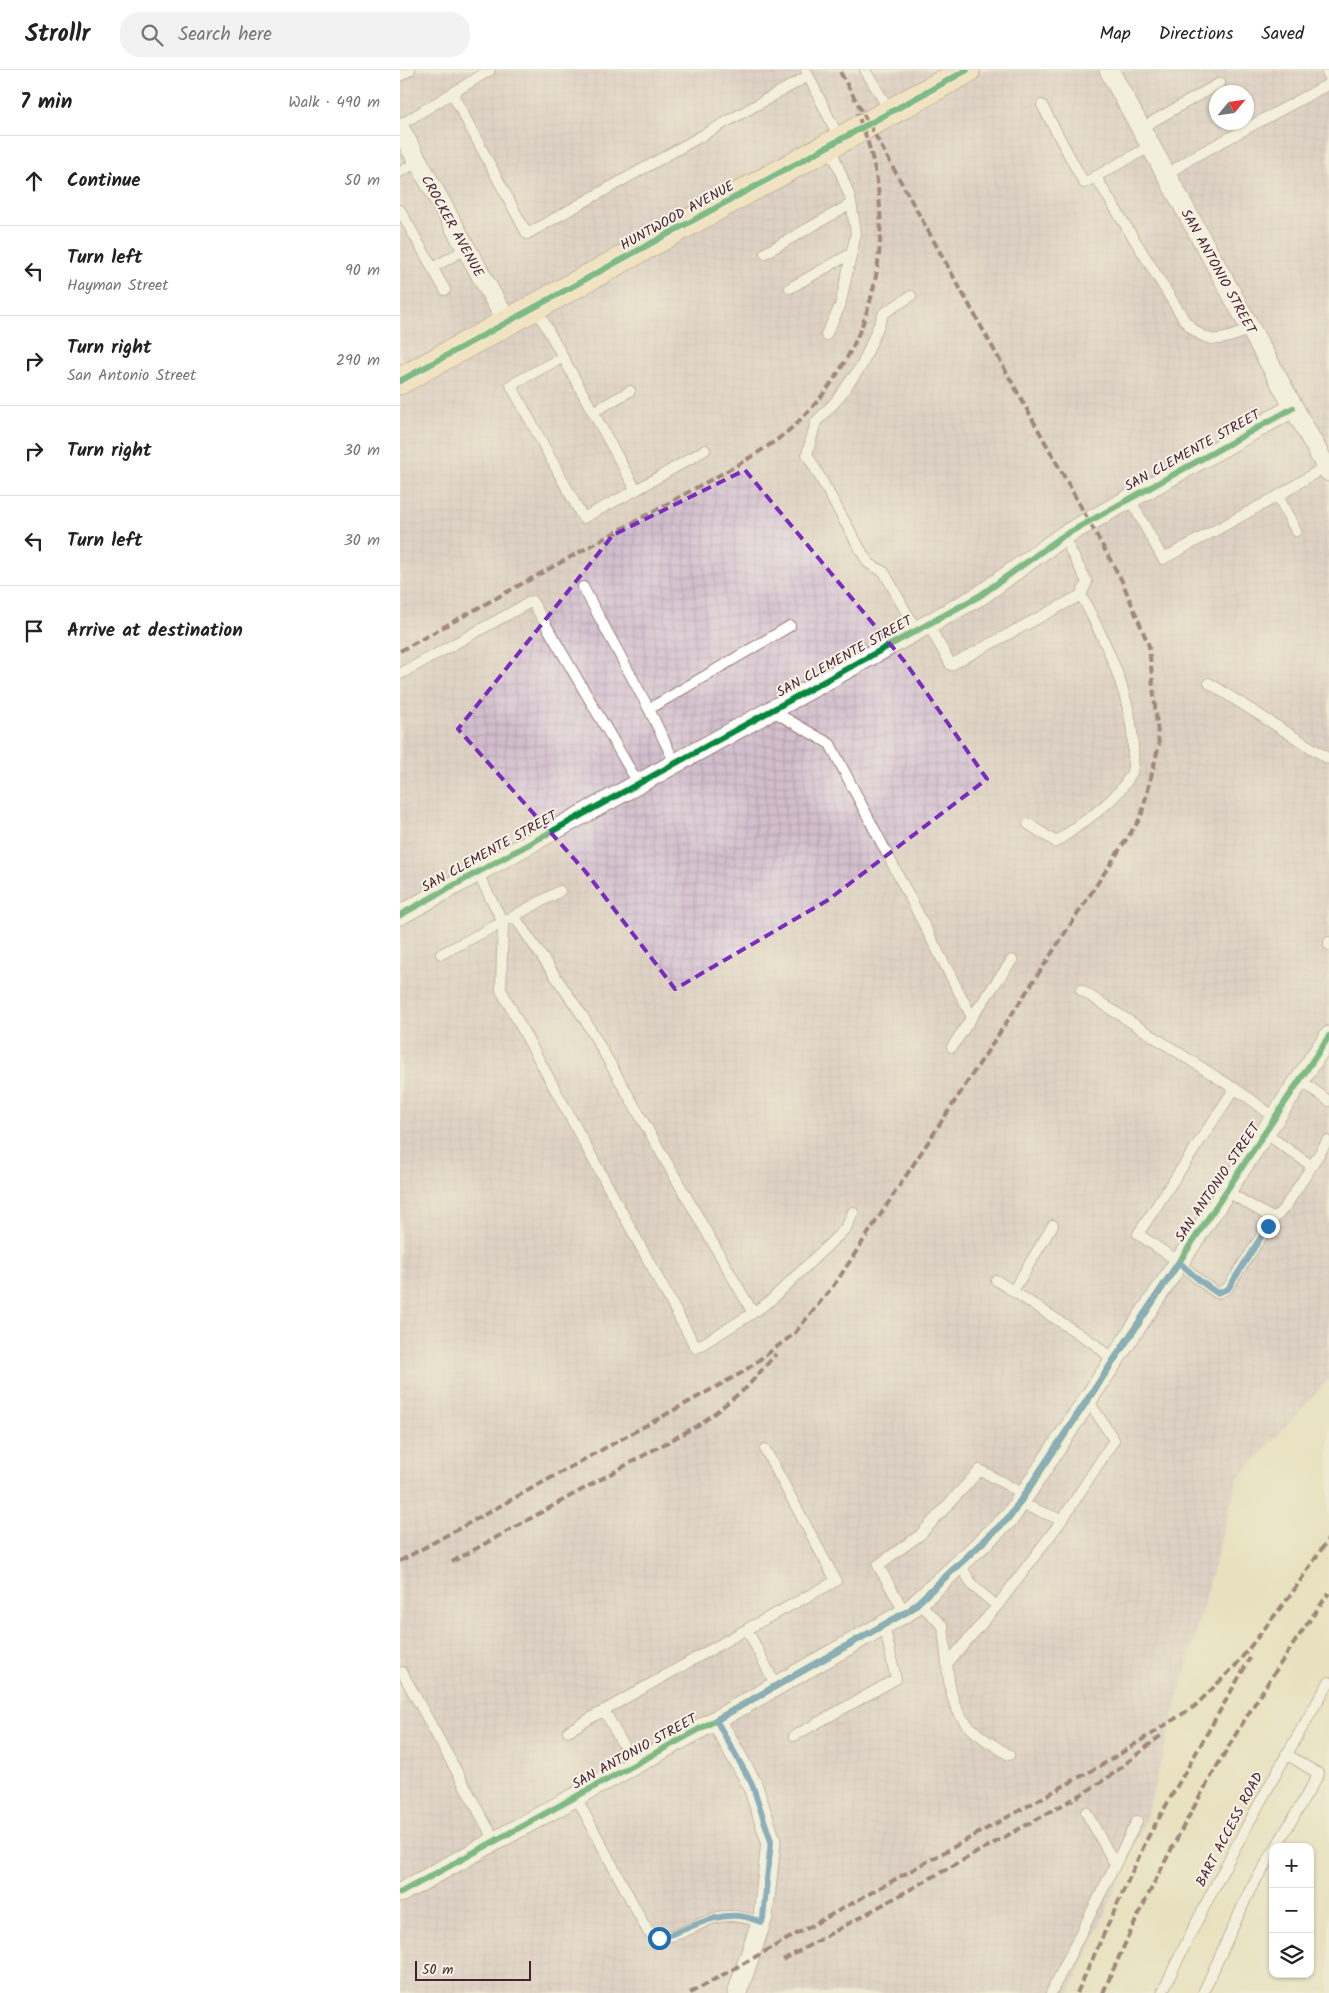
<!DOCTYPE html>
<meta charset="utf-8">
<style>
:root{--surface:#fff;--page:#f2f2f2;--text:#222;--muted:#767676;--line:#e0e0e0}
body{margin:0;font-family:Kalam,sans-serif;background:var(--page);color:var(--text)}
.controls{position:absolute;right:15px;bottom:15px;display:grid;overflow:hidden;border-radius:10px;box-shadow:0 1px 4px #0004}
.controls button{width:45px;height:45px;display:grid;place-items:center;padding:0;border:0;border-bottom:1px solid var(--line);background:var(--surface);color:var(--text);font:25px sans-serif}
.compass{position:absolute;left:809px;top:15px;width:45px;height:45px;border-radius:50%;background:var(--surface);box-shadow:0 1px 4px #0004;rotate:61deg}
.scale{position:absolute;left:15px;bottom:12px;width:116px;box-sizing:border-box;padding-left:5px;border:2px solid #4a1f2b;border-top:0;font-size:14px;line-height:18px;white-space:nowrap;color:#4a1f2b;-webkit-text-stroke:4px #f7f3e8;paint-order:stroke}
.stop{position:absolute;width:15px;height:15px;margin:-11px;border:4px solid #1f6fb2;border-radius:50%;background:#fff}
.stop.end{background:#1f6fb2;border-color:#fff;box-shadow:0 1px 5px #0008}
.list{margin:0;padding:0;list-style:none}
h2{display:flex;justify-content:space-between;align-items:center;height:65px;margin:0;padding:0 20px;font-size:21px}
h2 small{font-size:16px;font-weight:400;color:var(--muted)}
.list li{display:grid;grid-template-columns:32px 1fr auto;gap:15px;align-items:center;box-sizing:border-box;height:90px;padding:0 20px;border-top:1px solid var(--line)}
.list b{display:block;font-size:19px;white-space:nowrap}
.list p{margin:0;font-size:16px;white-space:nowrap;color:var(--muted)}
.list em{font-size:16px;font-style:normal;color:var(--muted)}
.icon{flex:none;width:28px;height:28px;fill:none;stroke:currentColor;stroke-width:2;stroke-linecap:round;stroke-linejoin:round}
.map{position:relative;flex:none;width:929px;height:1923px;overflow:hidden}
header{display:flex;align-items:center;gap:30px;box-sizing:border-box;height:70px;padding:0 25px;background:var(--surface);border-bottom:1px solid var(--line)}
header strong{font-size:24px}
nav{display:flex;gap:28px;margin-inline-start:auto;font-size:18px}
.search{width:350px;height:45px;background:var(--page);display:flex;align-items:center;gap:12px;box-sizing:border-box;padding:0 18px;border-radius:20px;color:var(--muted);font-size:19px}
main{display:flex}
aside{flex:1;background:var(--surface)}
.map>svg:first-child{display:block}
.industrial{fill:url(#industrial-grid);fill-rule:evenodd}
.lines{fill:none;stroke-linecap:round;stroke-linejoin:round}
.lane-casing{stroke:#998075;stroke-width:12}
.street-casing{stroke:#998075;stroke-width:21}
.secondary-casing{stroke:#998075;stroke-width:28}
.lane{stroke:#fff;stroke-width:10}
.street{stroke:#fff;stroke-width:19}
.secondary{stroke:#fde5c5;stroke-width:26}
.rail{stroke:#4a1f2b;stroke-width:4;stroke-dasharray:8 4;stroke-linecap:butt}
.cycleway-casing{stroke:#f7f3e8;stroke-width:9}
.cycleway{stroke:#00873e;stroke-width:6}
.route{stroke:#1f6fb2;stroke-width:6}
.marked{fill:none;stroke:#7b2cbf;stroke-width:4;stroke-dasharray:10 6;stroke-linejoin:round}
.labels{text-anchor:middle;stroke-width:4;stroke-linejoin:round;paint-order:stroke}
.street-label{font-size:14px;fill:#4a1f2b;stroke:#f7f3e8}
</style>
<header>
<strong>Strollr</strong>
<div class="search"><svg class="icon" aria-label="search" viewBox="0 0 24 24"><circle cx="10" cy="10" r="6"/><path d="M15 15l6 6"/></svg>Search here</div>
<nav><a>Map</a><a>Directions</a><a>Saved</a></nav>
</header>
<main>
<aside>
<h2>7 min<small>Walk · 490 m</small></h2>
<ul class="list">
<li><svg class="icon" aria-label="ahead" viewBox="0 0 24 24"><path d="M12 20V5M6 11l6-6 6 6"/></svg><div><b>Continue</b></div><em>50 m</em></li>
<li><svg class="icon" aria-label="left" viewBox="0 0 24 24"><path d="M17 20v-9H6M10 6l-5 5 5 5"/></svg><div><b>Turn left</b><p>Hayman Street</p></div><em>90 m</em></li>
<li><svg class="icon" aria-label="right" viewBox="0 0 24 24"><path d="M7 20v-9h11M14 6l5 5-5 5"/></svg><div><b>Turn right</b><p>San Antonio Street</p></div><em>290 m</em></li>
<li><svg class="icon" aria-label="right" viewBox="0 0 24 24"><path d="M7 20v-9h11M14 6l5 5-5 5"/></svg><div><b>Turn right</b></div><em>30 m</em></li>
<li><svg class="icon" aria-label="left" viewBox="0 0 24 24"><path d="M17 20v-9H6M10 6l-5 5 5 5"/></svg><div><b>Turn left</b></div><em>30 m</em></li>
<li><svg class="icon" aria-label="arrive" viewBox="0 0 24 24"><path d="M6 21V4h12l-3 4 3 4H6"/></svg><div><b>Arrive at destination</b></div></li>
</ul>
</aside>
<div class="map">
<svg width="929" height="1923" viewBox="0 0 929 1923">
<defs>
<pattern id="industrial-grid" width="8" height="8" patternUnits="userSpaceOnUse" patternTransform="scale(1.25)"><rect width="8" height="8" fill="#d1bdcc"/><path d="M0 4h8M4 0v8" fill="none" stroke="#b5a2af"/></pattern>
</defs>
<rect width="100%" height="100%" fill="#f7f3e8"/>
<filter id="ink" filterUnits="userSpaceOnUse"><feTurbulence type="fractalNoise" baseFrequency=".02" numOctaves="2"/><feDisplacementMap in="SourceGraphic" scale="10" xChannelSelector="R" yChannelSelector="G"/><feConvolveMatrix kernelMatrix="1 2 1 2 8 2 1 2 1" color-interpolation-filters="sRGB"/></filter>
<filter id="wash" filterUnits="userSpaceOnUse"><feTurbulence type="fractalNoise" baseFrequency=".0096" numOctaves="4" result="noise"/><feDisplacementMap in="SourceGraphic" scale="20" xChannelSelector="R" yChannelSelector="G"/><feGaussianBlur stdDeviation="1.12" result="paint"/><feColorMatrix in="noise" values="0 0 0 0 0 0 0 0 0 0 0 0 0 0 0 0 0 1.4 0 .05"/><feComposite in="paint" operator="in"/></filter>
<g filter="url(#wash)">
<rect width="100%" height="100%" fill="#e8e1bf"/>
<!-- industrial -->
<path class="industrial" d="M0,0H929V1309L837,1410L745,1751L670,1923H0ZM816,22H846V52H816Z"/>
</g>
<g filter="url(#ink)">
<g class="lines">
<!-- lane casing -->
<g class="lane-casing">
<path id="lane" d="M465,0L490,41
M926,0L929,6
M406,1L439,68
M0,6L10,0
M52,23L127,164L408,6
M642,35L684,113L751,76
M0,55L90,0
M741,58L820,13
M0,102L18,92
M766,105L792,88L929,14
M695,106L785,251C809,278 821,270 851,259
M0,140L45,220
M365,183L451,134
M32,198L66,179
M390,218L452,183
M511,226L484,243L462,295L436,331L416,352L407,384L468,493L484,502L516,560
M136,238L193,342L230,321
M426,265L440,236L456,163L450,127L430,76
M163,287L111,315L183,448L236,420
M193,342L236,420L305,380
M878,426L896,461
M730,429L763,489L878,426L926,396
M183,517L249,639
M528,554L551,595L681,525L687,512L663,466
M0,604L132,531L238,713
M809,613L929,689
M371,640L430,674L572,947L612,890
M275,693L249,639L390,556
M628,754L656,772C682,752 717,733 732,702C734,697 733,689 733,684C735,632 705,570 681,525
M77,802L103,852L160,821
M929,872V875
M41,884L103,852L101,920L296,1278L353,1243L184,948L114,846
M681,920L849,1028L875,1048
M552,977L572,947
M900,1010L929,1031
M835,1018L738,1164L779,1192L800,1211L817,1223L827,1219L868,1156L885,1137L912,1096L865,1063
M912,1096L927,1071
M826,1121L874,1149
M596,1210L696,1275L714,1291
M613,1221L653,1155
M353,1243L370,1231L446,1158L453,1142
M365,1379L436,1511L347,1559L376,1616
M619,1433L662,1450L714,1370L688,1330
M560,1494L573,1516L597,1536L662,1450
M518,1532L543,1556L547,1594L597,1536
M505,1543L478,1495L520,1465L580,1400L625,1425
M547,1594C552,1648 564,1657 609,1685
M2,1602L95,1771
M204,1640L234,1695
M168,1661L347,1559
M394,1666L496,1609L484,1555
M176,1727L248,1862C273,1875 291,1855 315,1848C330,1843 346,1848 362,1852
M686,1742L715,1794
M876,1777L919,1704L886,1684
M651,1923L737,1751
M762,1923C813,1814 868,1715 929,1612
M803,1923L850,1820L873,1782"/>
</g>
<!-- street casing -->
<g class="street-casing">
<path id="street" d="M709,0L929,402
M0,59L107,252
M0,845L581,525L663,466L893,338
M316,1650L352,1714L371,1771L363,1847L337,1923
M0,1823L316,1650L510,1540L610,1447L929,966"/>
</g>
<!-- secondary casing -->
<g class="secondary-casing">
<path id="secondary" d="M0,311L567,0"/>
</g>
<!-- lane -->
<use href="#lane" class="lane"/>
<!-- street -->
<use href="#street" class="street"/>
<!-- secondary -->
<use href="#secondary" class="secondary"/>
<!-- rail -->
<path class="rail" d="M0,581L334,397C356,384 378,371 396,354C481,273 503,149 457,43
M0,1491L343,1302L394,1264L437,1211L741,747L759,675L749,576L722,511L439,0
M52,1492L302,1353L346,1318L376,1284
M383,1890L684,1723L710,1706L763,1664
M290,1923L707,1692L795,1636L836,1595L892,1523L929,1468
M677,1923L747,1769L850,1588
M703,1923C764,1782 839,1648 929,1523"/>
<!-- cycleway casing -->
<g class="cycleway-casing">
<path id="cycleway" d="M0,311L567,0
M0,845L581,525L663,466L893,338
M0,1823L316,1650L510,1540L610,1447L929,966"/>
</g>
<!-- cycleway -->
<use href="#cycleway" class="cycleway"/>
</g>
</g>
<g class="lines" filter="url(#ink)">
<!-- route -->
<path class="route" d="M259,1868C285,1862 311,1843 339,1846C346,1846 354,1850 362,1852L363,1848L371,1771L352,1714L316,1650L510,1540L610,1446L779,1192L800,1211L817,1223L828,1219L868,1156"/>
</g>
<!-- marked area -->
<path d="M0 0H929V1923H0ZM345,400L505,592L587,709L428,830L275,919L185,801L58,659L213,465Z" fill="#e8e1bf" fill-opacity=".55" fill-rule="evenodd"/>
<path class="marked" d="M345,400L505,592L587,709L428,830L275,919L185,801L58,659L213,465Z"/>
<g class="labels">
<!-- street labels -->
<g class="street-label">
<text transform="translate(277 145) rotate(-29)" y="5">HUNTWOOD AVENUE</text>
<text transform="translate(53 156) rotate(61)" y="5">CROCKER AVENUE</text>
<text transform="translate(819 201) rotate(61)" y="5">SAN ANTONIO STREET</text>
<text transform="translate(792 380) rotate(-29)" y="5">SAN CLEMENTE STREET</text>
<text transform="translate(444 586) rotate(-29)" y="5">SAN CLEMENTE STREET</text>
<text transform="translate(89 781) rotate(-29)" y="5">SAN CLEMENTE STREET</text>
<text transform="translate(817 1112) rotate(-56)" y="5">SAN ANTONIO STREET</text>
<text transform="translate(234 1681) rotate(-29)" y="5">SAN ANTONIO STREET</text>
<text transform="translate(829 1759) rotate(-62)" y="5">BART ACCESS ROAD</text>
</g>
</g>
</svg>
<div class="controls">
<button>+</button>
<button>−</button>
<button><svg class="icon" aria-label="layers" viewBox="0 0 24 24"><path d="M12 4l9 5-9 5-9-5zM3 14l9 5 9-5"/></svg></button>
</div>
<svg class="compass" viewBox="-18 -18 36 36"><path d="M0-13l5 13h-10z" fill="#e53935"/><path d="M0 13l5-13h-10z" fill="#767676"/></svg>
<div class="scale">50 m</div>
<div class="stop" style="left:259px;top:1868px"></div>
<div class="stop end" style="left:868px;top:1156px"></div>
</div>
</main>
